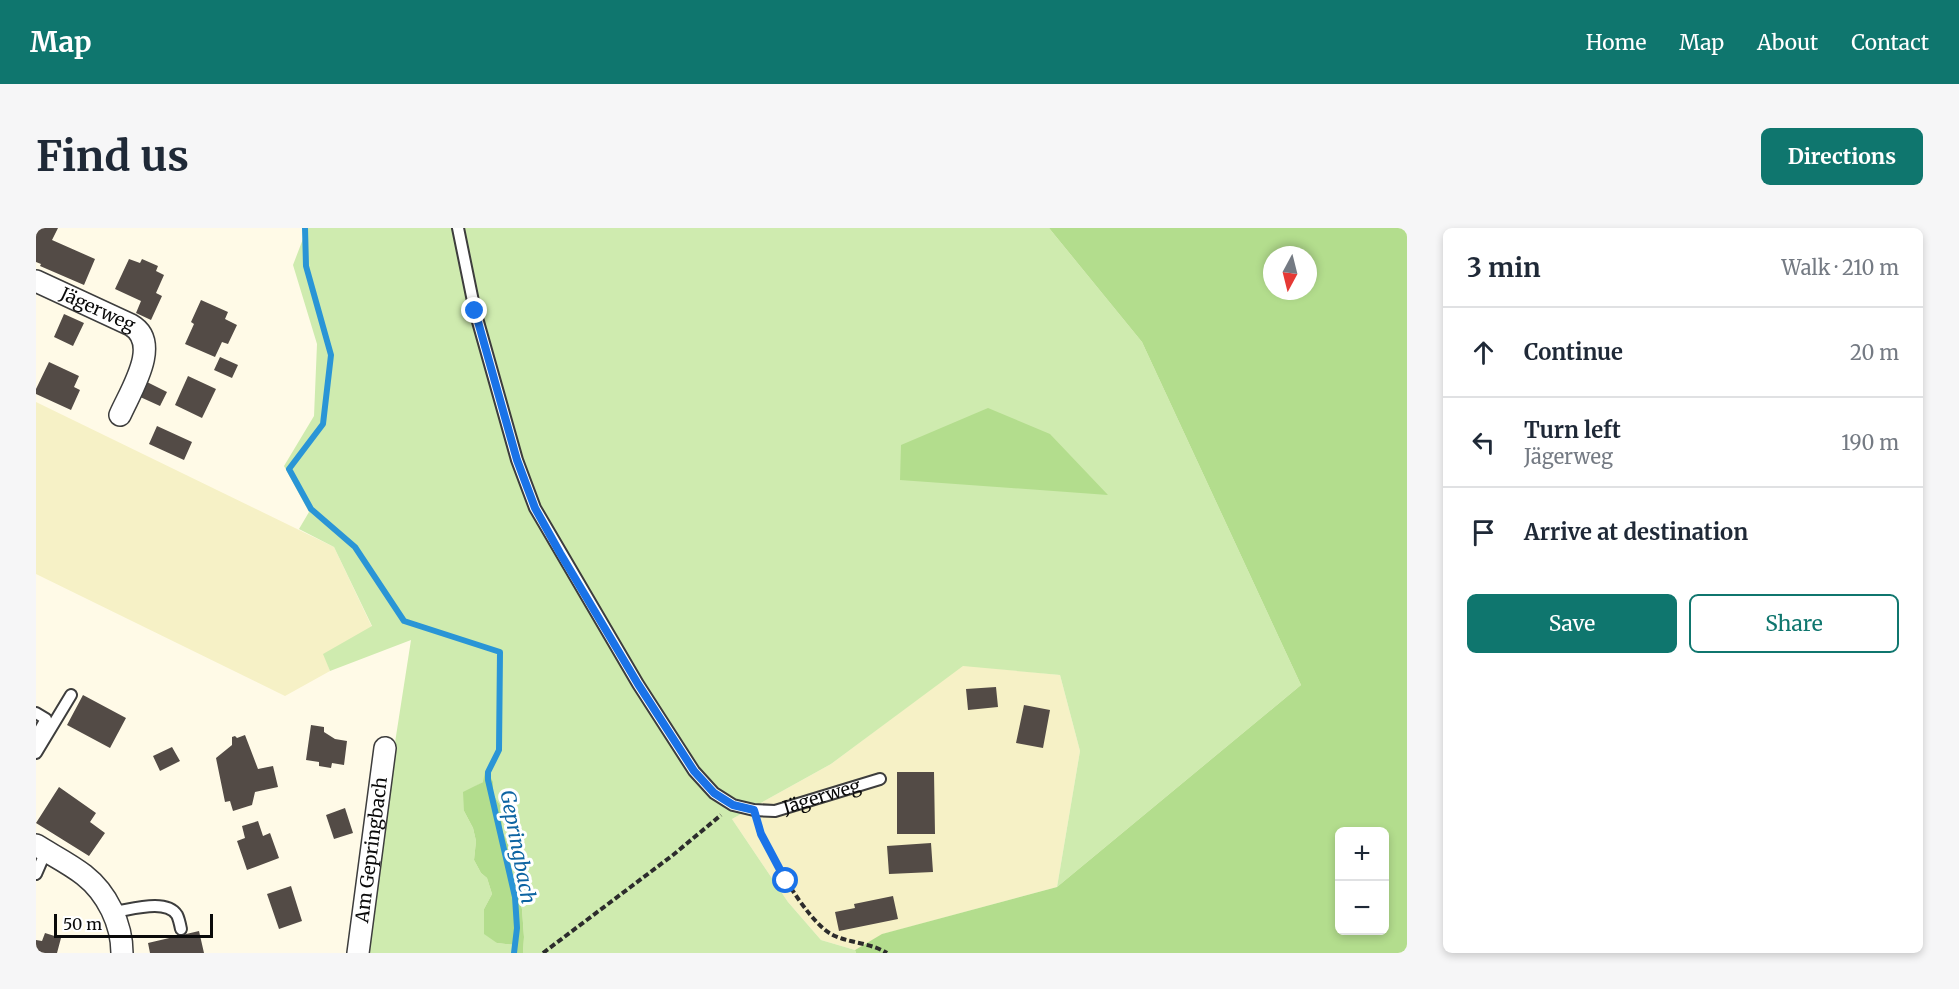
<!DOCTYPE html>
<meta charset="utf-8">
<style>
:root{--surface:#fff;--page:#f6f6f7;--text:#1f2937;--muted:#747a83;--line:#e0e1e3;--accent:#0f766e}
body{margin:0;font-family:Merriweather,serif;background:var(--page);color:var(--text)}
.controls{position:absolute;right:18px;bottom:18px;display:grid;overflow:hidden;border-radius:9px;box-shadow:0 3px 9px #0003}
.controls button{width:54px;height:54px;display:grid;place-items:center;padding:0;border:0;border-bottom:2px solid var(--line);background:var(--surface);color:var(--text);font:30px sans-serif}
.compass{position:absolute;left:1227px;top:18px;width:54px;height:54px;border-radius:50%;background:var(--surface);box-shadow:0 3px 9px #0003;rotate:187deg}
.scale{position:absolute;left:18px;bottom:15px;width:159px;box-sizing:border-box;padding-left:6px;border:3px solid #0a0a0a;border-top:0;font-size:16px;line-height:21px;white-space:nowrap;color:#0a0a0a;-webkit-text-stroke:4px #fff;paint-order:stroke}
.stop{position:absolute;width:18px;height:18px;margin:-14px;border:4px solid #1a73e8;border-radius:50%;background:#fff}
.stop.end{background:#1a73e8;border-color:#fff;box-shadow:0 2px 6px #0008}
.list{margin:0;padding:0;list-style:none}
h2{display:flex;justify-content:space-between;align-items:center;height:78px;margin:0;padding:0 24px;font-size:26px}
h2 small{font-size:20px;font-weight:400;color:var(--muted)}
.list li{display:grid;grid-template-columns:39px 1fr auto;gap:18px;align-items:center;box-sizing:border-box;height:90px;padding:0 24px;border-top:2px solid var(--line)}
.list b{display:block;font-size:22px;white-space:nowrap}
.list p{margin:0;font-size:20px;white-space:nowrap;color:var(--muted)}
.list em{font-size:20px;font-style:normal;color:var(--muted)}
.actions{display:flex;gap:12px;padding:18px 24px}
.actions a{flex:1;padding:14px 0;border:2px solid var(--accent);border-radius:9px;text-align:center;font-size:21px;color:var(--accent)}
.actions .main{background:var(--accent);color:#fff}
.icon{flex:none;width:33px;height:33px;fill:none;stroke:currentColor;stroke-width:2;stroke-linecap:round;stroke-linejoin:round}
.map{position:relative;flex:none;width:1371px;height:725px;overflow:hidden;border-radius:9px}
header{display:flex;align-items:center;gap:36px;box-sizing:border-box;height:84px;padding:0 30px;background:var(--accent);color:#fff}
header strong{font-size:28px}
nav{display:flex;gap:33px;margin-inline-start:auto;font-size:21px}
.intro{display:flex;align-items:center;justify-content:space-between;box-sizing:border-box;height:144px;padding:0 36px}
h1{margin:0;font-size:42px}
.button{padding:15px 27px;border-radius:9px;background:var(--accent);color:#fff;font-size:21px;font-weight:700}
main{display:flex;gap:36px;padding:0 36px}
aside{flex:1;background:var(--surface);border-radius:9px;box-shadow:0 3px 9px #0003}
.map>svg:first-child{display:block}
.farmland{fill:#f6f1c6}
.green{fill:#cfebaf}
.forest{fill:#b3dd8d;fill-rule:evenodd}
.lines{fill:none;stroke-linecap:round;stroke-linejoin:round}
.stream{stroke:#2a95d6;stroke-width:6}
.building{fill:#534b46}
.lane-casing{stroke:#3d3d3d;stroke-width:14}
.street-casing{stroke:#3d3d3d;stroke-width:24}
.path{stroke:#2c2c2c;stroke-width:4;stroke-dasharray:6 3;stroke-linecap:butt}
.lane{stroke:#fff;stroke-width:10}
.street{stroke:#fff;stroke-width:21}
.route{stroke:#1a73e8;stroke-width:8}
.labels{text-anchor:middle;stroke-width:6;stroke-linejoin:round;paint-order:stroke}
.street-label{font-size:18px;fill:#0a0a0a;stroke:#fff}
.water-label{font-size:20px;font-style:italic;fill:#0d64a2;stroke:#fff}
</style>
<header>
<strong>Map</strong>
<nav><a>Home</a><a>Map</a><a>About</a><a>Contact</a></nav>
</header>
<div class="intro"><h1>Find us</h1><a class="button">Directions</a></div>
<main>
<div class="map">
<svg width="1371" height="725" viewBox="0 0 1371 725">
<rect width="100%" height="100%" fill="#fffae7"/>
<!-- farmland -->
<path class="farmland" d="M0,174L298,319L336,399L288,426L294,443L249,468L0,346Z
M927,437L1024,447L1044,523L1021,659L847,706L819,722L785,712L752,674L696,591L795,536Z"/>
<!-- green -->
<path class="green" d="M269,0H1013L1106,114L1265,457L1021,659L1044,523L1024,447L927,438L795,536L696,591L752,674L785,712L819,722L820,725H487L488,709L486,681L482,664L473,639V618L467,604L464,577L457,566V554H447L440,558L428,583L437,600L440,613L438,632L445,645L451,650L456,666L448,681L461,715L479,717L478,725H331L358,521L375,412L294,443L287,426L336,398L298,319L263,301L273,284L248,238L278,188L281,116L257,37L270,3Z"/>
<!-- forest -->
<path class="forest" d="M1013,0H1371V725H820L819,722L846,706L1021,659L1265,457L1106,114ZM1236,27H1272V63H1236ZM1304,604H1348V702H1304Z
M952,180L1014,206L1072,267L864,252L865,217Z
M449,544H452L457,554V566L464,577L467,604L473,618V639L482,664L486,681L488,709L487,725H478L479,717L461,715L448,706V681L456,666L451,650L445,645L438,632L440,613L437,600L428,583L427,564L447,554Z"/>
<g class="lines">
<!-- stream -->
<path class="stream" d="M269,0L270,38L295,127L287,196L253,241L275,281L319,319L368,393L464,424L463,522L452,544V552L479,669L481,700L478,725"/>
</g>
<!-- building -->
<path class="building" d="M3,0H22L16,12L59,31L48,57L4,38L5,36L0,34V6Z
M93,31L104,35L106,31L122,38L120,43L128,47L120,65L126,68L115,92L100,85L105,73L79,61Z
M165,72L192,84L189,91L201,97L192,116L186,114L179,129L149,116L158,96L155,94Z
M28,86L48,95L37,118L18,109Z
M184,129L202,137L196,150L178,142Z
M13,134L43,148L38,159L44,162L35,182L0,166V161Z
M152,148L180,161L166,190L139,177Z
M109,153L131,164L124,178L102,168Z
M121,198L156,214L148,232L113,216Z
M960,459L962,479L932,482L930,461Z
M47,467L90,490L74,520L31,497Z
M988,477L1014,482L1007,520L980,515Z
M275,497L288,499V504L299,511L311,513L308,537L296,535L295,540L283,538V534L270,532Z
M209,507L222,541L237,538L242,559L219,564L216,577L197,583L194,573L189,574L180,530L196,517V509L199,508L201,510Z
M136,519L144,533L124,543L117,528Z
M861,544H898L899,606H861Z
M23,559L60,585L54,594L69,605L53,628L0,595Z
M309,580L317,605L298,611L290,587Z
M222,593L227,608L234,605L243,630L211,642L201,613L209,610L206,598Z
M895,615L897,644L853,646L851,618Z
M255,658L266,693L243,701L231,666Z
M857,668L862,691L803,703L799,684L819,680L818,676Z
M163,703L168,725H114L112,715Z
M9,705L25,710L21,725H0V712L6,713Z"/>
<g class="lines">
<!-- lane casing -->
<g class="lane-casing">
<g id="lane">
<path id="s1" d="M422,0L439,83L481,232L499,280L602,456L658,543L678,565L697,577L718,582L739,583L844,551"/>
<path d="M0,485L10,491L2,505L0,521"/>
<path d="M0,525L35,467"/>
<path d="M0,646L10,623"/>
<path d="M77,684C94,682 130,670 141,687C143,691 144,696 145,701"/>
</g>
</g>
<!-- street casing -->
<g class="street-casing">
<g id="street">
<path id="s2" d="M0,53L95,97C126,115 95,162 84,187"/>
<path d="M0,617C16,627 34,636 48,647C71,665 86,696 86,725"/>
<path id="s3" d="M322,725L349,520"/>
</g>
</g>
<!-- path -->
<path class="path" d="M722,596C730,623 771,693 795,706C811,715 833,714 851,725
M507,725L637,627L685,587"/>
<!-- lane -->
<use href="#lane" class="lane"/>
<!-- street -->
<use href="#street" class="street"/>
</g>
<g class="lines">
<!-- route -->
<path class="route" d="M439,83L481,232L499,280L524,325L602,456L658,543L678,565L697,577L718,582L725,606L750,653"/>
</g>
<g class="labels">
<!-- street labels -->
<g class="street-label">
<text dy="6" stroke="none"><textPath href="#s2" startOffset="68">Jägerweg</textPath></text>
<text dy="6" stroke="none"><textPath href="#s1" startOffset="742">Jägerweg</textPath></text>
<text dy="6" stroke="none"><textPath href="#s3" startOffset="104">Am Gepringbach</textPath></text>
</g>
<!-- water labels -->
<g class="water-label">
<text transform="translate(482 619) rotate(79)" y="7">Gepringbach</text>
</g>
</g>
</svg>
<div class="controls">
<button>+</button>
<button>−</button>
</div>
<svg class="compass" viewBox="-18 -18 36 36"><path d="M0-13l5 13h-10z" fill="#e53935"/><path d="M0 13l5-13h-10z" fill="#747a83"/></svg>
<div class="scale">50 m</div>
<div class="stop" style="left:750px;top:653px"></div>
<div class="stop end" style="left:439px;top:83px"></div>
</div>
<aside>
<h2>3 min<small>Walk · 210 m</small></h2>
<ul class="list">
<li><svg class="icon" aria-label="ahead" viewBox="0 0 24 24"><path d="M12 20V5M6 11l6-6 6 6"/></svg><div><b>Continue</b></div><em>20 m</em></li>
<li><svg class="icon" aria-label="left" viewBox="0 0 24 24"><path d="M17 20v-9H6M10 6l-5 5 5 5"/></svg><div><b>Turn left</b><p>Jägerweg</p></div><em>190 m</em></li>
<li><svg class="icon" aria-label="arrive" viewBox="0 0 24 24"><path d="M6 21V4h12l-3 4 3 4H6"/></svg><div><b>Arrive at destination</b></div></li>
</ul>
<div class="actions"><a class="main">Save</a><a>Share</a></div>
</aside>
</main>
